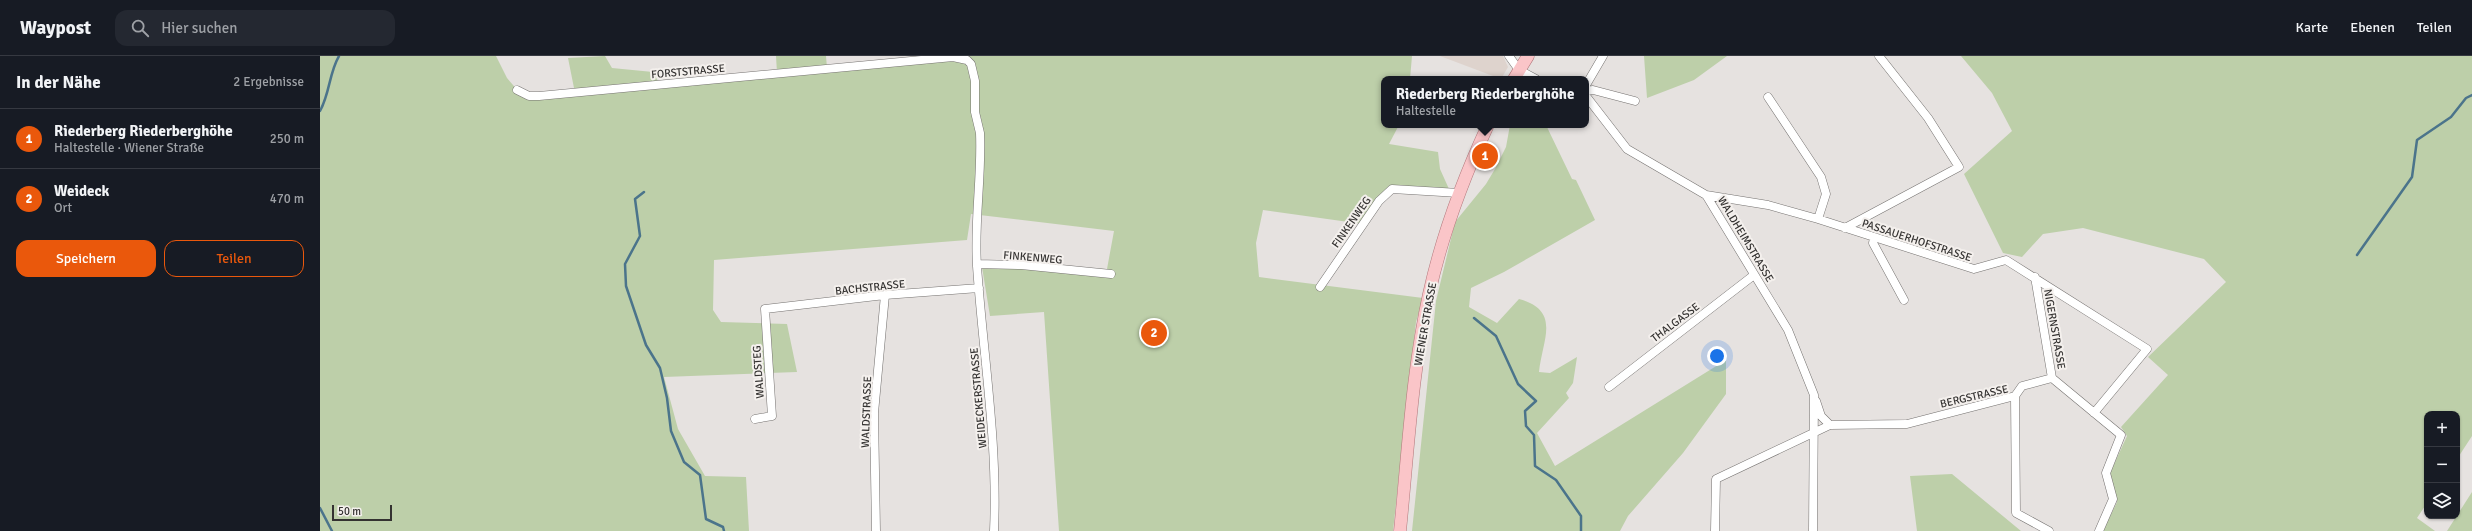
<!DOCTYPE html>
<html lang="de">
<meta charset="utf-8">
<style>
:root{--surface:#171b24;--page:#242831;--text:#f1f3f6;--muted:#9ea1a6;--line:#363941;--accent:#ea580c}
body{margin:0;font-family:Signika,sans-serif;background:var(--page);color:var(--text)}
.controls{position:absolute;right:12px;bottom:12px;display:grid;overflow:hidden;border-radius:8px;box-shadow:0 1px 3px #0004}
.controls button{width:36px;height:36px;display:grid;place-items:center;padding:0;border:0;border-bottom:1px solid var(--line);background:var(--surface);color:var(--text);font:20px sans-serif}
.scale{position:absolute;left:12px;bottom:10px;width:60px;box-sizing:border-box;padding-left:4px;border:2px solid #343231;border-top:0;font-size:11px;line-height:14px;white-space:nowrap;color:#343231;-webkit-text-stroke:3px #f4f0ed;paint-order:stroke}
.you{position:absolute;left:1397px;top:300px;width:14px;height:14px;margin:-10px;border:3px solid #fff;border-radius:50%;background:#1a73e8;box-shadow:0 0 0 6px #1a73e833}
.badge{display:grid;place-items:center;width:26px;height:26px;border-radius:50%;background:var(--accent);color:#fff;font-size:13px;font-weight:700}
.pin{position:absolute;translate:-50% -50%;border:2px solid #fff;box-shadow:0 1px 4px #0006}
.popup{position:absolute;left:1061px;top:20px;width:208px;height:52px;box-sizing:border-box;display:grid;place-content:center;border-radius:8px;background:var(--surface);filter:drop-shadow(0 1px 3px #0005);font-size:13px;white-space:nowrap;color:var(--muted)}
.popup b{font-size:15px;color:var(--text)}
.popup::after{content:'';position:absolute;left:50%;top:100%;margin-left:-8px;border:8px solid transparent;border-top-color:var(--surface)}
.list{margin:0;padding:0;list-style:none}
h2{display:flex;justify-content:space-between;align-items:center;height:52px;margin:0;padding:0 16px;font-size:17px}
h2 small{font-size:13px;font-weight:400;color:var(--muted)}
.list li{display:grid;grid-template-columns:26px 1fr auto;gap:12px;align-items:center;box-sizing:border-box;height:60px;padding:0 16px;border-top:1px solid var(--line)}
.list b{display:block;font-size:15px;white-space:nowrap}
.list p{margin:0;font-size:13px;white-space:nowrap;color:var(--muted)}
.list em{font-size:13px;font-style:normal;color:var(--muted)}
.actions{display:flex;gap:8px;padding:12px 16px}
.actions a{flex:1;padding:9px 0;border:1px solid var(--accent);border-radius:12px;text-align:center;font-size:14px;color:var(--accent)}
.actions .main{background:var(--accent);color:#fff}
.icon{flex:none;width:22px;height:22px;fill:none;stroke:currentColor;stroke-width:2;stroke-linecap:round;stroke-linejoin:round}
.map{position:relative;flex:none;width:2152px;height:475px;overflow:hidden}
header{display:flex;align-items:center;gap:24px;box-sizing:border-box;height:56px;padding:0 20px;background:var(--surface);border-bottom:1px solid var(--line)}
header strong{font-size:19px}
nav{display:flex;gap:22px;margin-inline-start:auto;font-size:14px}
.search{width:280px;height:36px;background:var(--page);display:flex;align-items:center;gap:10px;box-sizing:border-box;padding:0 14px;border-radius:12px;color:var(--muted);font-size:15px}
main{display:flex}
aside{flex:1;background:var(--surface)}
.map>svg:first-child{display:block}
.built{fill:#ded3cd}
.green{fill:#bdcfa9}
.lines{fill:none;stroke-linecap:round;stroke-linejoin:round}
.stream{stroke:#4b748b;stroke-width:2.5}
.street-casing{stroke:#757270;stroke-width:9}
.primary-casing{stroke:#b3787c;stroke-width:13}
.street{stroke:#fff;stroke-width:8}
.primary{stroke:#fac5c8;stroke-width:12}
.labels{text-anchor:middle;stroke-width:4;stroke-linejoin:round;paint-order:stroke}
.street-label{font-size:11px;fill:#343231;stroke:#f4f0ed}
</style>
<header>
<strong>Waypost</strong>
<div class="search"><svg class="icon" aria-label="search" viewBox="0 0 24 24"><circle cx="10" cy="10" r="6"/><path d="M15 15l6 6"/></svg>Hier suchen</div>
<nav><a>Karte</a><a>Ebenen</a><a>Teilen</a></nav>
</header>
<main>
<aside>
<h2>In der Nähe<small>2 Ergebnisse</small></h2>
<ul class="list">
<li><span class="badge">1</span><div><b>Riederberg Riederberghöhe</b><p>Haltestelle · Wiener Straße</p></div><em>250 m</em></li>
<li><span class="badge">2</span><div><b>Weideck</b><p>Ort</p></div><em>470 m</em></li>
</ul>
<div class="actions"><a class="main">Speichern</a><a>Teilen</a></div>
</aside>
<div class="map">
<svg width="2152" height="475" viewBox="0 0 2152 475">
<rect width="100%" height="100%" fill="#e6e2e0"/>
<!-- built -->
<path class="built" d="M1120,0H1183L1188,11L1181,23Z"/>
<!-- green -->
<path class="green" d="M0,0H176L187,22L199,36L255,37L248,2L285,0L292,12L333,16L340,29L457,17L456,0H506L507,12L636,0H1092L1090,23H1064V69H1079L1069,88L1118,96L1120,113L1129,133L1076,131L1043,168L943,154L936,187L939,221L1103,242L1096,266L1073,475H739L724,256L670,260L662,211L787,213L794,175L651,158L647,184L394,204L393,254L401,266L467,268L477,316L344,321L358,373L385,420L426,421L429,475H0Z
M1324,0H1407L1374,24L1327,42Z
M1641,0H2152V380L2137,403V358H2107V447L2097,462L2115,475H1783L1797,446L1790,417L1807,380L1801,371L1848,319L1828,301L1906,226L1884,203L1763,172L1723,178L1702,201L1683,197L1644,118L1692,75L1672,37Z
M1190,69H1226L1252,123L1256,124L1275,164L1184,216L1151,232L1149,251L1177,267L1199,243C1242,255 1222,284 1219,316L1230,317L1257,301L1253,327L1246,337L1249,342L1217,377L1235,410L1406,304V338L1363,397L1308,460L1300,475H1092L1116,245L1135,166L1166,128L1175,113L1186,91Z
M1632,418L1701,475H1597L1590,420Z
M2152,436V475H2127Z"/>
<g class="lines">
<!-- stream -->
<path class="stream" d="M0,55C10,37 9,17 19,0
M324,136L315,143L320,180L305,208L306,230L326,289L340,312L347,342L351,375L364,406L380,419L386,463L403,471L404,475
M2037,199L2092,121L2097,84L2131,61L2146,42L2152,39
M1154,262L1176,280L1198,328L1216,345L1205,355L1206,370L1214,379L1215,410L1236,424L1261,460V475
M0,452L12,475"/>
<!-- street casing -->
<g class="street-casing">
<path id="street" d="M1189,0L1199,14L1216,23
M1266,29L1283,0
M197,34L209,40H219L633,1L647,4L651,8L655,25V56L660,77C662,121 654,165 657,210C663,298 678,386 674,475
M1266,35L1273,34L1315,45
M1266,40L1307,93L1386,139L1468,274L1494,339L1493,475
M1448,41L1501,121L1506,138L1498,163
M1386,139L1448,149L1498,163L1654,213L1686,204L1827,293L1774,357
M1525,172L1639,111L1608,62L1559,0
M1554,182L1553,187L1584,244
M657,208L701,209L791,218
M1715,221L1732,322L1801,379L1786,417L1793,443L1779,475
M1000,231L1059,145L1072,133L1139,137
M1289,331L1434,219
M1695,340L1702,330L1732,322
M1496,345L1501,360L1510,369
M435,363L452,360L445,253L565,239L659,232
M556,475L554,357L565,239
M1395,475L1396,423L1510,369L1587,368L1695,340L1696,457L1729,475"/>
</g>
<!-- primary casing -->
<g class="primary-casing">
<path id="primary" d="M1194,23L1208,0
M1080,475C1088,396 1092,315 1109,238C1122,179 1143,123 1168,69"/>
</g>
<!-- street -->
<use href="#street" class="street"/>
<!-- primary -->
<use href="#primary" class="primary"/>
</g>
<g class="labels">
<!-- street labels -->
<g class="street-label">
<text transform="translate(368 15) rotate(-5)" y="4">FORSTSTRASSE</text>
<text transform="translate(1031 166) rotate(-55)" y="4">FINKENWEG</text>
<text transform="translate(1426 183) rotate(59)" y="4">WALDHEIMSTRASSE</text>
<text transform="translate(1597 184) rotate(18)" y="4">PASSAUERHOFSTRASSE</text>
<text transform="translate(713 201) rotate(5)" y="4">FINKENWEG</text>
<text transform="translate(550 231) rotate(-6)" y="4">BACHSTRASSE</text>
<text transform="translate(1355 266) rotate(-37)" y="4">THALGASSE</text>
<text transform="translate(1105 268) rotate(-80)" y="4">WIENER STRASSE</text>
<text transform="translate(1735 273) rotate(80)" y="4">NIGERNSTRASSE</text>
<text transform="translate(438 316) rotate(-94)" y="4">WALDSTEG</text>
<text transform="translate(1654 340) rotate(-13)" y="4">BERGSTRASSE</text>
<text transform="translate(658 342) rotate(-95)" y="4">WEIDECKERSTRASSE</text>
<text transform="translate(546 356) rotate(-88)" y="4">WALDSTRASSE</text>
</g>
</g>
</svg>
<div class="controls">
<button>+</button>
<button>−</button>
<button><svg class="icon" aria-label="layers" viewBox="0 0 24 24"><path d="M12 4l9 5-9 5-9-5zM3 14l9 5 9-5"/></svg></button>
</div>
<div class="scale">50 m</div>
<div class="you"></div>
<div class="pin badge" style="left:1165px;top:100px">1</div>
<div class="popup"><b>Riederberg Riederberghöhe</b>Haltestelle</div>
<div class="pin badge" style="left:834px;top:277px">2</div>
</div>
</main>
